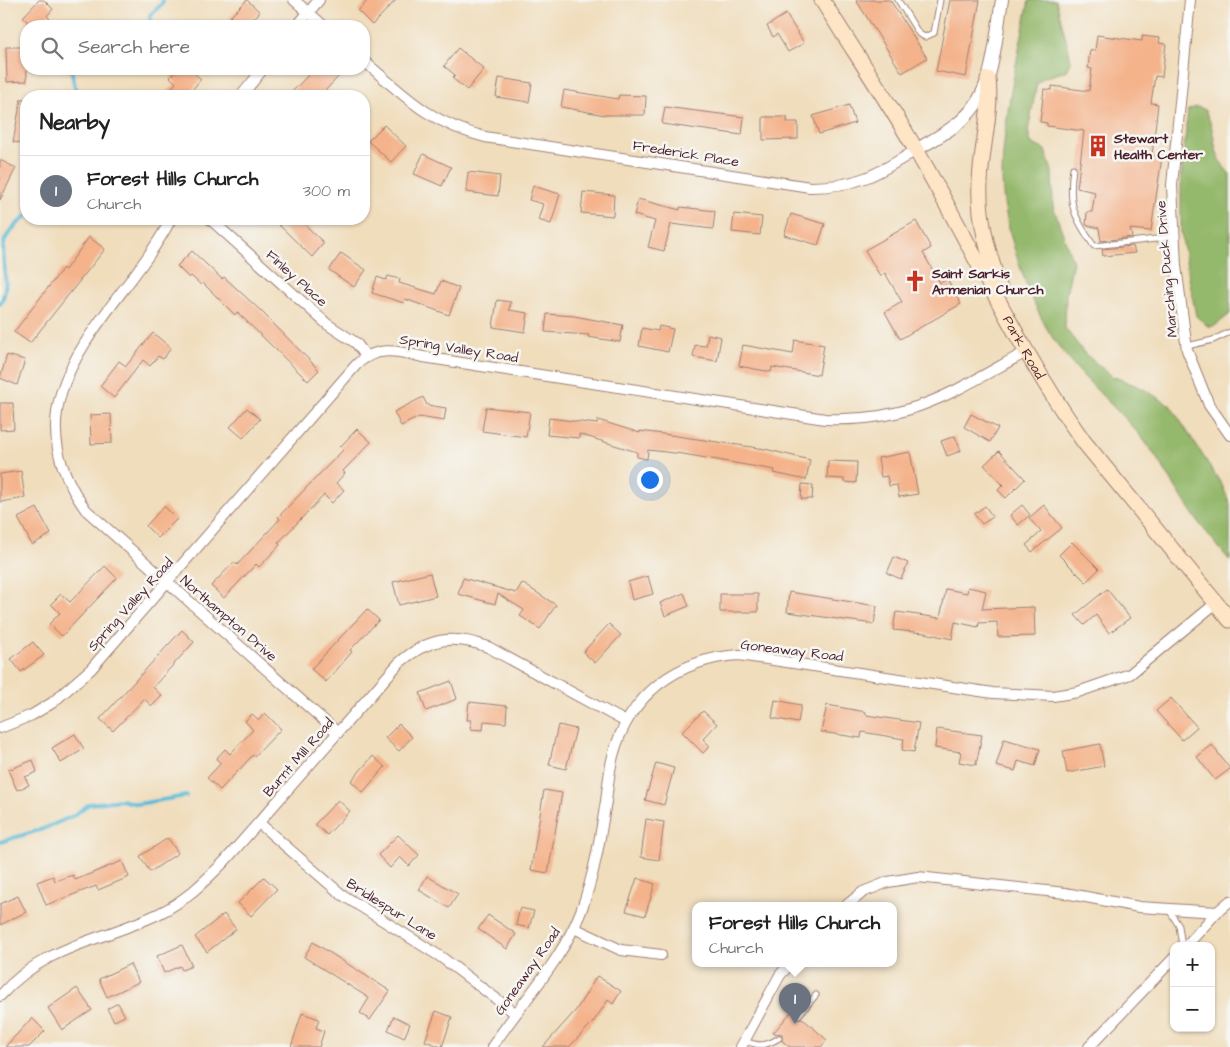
<!DOCTYPE html>
<meta charset="utf-8">
<style>
:root{--surface:#fff;--page:#f2f2f2;--text:#222;--muted:#767676;--line:#e0e0e0;--accent:#d93025}
body{margin:0;font-family:"Architects Daughter",sans-serif;background:var(--page);color:var(--text)}
.controls{position:absolute;right:15px;bottom:15px;display:grid;overflow:hidden;border-radius:10px;box-shadow:0 1px 4px #0004}
.controls button{width:45px;height:45px;display:grid;place-items:center;padding:0;border:0;border-bottom:1px solid var(--line);background:var(--surface);color:var(--text);font:25px sans-serif}
.you{position:absolute;left:649px;top:479px;width:18px;height:18px;margin:-12px;border:4px solid #fff;border-radius:50%;background:#1a73e8;box-shadow:0 0 0 8px #1a73e833}
.badge{display:grid;place-items:center;width:32px;height:32px;border-radius:50%;background:var(--accent);color:#fff;font-size:16px;font-weight:700}
.pin{position:absolute;translate:-50% -41px;filter:drop-shadow(0 1px 2px #0008)}
.pin::after{content:'';position:absolute;top:26px;width:18px;height:15px;background:inherit;clip-path:polygon(0 0,100% 0,50% 100%)}
.popup{position:absolute;left:692px;top:902px;width:205px;height:65px;box-sizing:border-box;display:grid;place-content:center;border-radius:10px;background:var(--surface);filter:drop-shadow(0 1px 4px #0005);font-size:16px;white-space:nowrap;color:var(--muted)}
.popup b{font-size:19px;color:var(--text)}
.popup::after{content:'';position:absolute;left:50%;top:100%;margin-left:-10px;border:10px solid transparent;border-top-color:var(--surface)}
.list{margin:0;padding:0;list-style:none}
h2{display:flex;justify-content:space-between;align-items:center;height:65px;margin:0;padding:0 20px;font-size:21px}
h2 small{font-size:16px;font-weight:400;color:var(--muted)}
.list li{display:grid;grid-template-columns:32px 1fr auto;gap:15px;align-items:center;box-sizing:border-box;height:70px;padding:0 20px;border-top:1px solid var(--line)}
.list b{display:block;font-size:19px;white-space:nowrap}
.list p{margin:0;font-size:16px;white-space:nowrap;color:var(--muted)}
.list em{font-size:16px;font-style:normal;color:var(--muted)}
.icon{flex:none;width:28px;height:28px;fill:none;stroke:currentColor;stroke-width:2;stroke-linecap:round;stroke-linejoin:round}
.map{position:relative;flex:none;width:1230px;height:1047px;overflow:hidden}
.search{position:absolute;background:var(--surface);box-shadow:0 1px 4px #0004;left:20px;top:20px;width:350px;height:55px;display:flex;align-items:center;gap:12px;box-sizing:border-box;padding:0 18px;border-radius:20px;color:var(--muted);font-size:19px}
.panel{position:absolute;background:var(--surface);box-shadow:0 1px 4px #0004;left:20px;top:90px;width:350px;height:135px;border-radius:20px}
.map>svg:first-child{display:block}
.forest{fill:#94b86c;stroke:#6f6c4c}
.lines{fill:none;stroke-linecap:round;stroke-linejoin:round}
.stream{stroke:#57bad6;stroke-width:4}
.building{fill:#f4b38b}
.service-casing{stroke:#9d7e74;stroke-width:7}
.minor-casing{stroke:#9d7e74;stroke-width:12}
.tertiary-casing{stroke:#9d7e74;stroke-width:14}
.secondary-casing{stroke:#9d7e74;stroke-width:17}
.service{stroke:#fff;stroke-width:5}
.minor{stroke:#fff;stroke-width:10}
.tertiary{stroke:#fff;stroke-width:12}
.secondary{stroke:#fde5c5;stroke-width:15}
.labels{text-anchor:middle;stroke-width:5;stroke-linejoin:round;paint-order:stroke}
.poi-label{font-size:14px;font-weight:bold;fill:#4a1f2b;stroke:#f6f6f2;text-anchor:start}
.street-label{font-size:14px;fill:#4a1f2b;stroke:#f6f6f2}
</style>
<div class="map">
<svg width="1230" height="1047" viewBox="0 0 1230 1047">
<rect width="100%" height="100%" fill="#f6f6f2"/>
<filter id="ink" filterUnits="userSpaceOnUse"><feTurbulence type="fractalNoise" baseFrequency=".02" numOctaves="2"/><feDisplacementMap in="SourceGraphic" scale="10" xChannelSelector="R" yChannelSelector="G"/><feConvolveMatrix kernelMatrix="1 2 1 2 8 2 1 2 1" color-interpolation-filters="sRGB"/></filter>
<filter id="wash" filterUnits="userSpaceOnUse"><feTurbulence type="fractalNoise" baseFrequency=".0096" numOctaves="4" result="noise"/><feDisplacementMap in="SourceGraphic" scale="20" xChannelSelector="R" yChannelSelector="G"/><feGaussianBlur stdDeviation="1.12" result="paint"/><feColorMatrix in="noise" values="0 0 0 0 0 0 0 0 0 0 0 0 0 0 0 0 0 1.4 0 .05"/><feComposite in="paint" operator="in"/></filter>
<g filter="url(#wash)">
<rect width="100%" height="100%" fill="#f0ddbc"/>
<!-- forest -->
<path class="forest" d="M1029,0H1056L1071,60L1066,71L1046,77L1037,83L1028,131L1031,143L1045,150L1052,171L1053,206L1073,262L1066,294L1065,328L1085,354L1112,376L1140,387L1170,405L1222,485L1230,504V561C1220,548 1209,536 1199,523C1179,495 1164,465 1142,438C1111,401 1070,369 1046,327C1024,287 1002,221 1002,176C1003,120 1018,55 1029,0Z
M1196,107L1204,109C1219,134 1209,153 1230,174V314L1216,325L1209,327L1196,316L1181,233V179L1188,110Z"/>
<g class="lines">
<!-- stream -->
<path class="stream" d="M151,26L150,15L162,4L163,0
M71,69L77,96
M0,304C12,285 0,263 4,243C6,233 19,223 26,216
M0,842L43,829L73,816L89,804L121,800L138,804L186,796"/>
</g>
<g id="blocks">
<!-- building -->
<path class="building" d="M39,0H44L53,9L47,16L50,19L43,26H32L23,17Z
M247,0L260,12L247,26H237L229,18Z
M368,0H396L372,25L358,11Z
M856,0H890L927,58L902,73Z
M950,0H980L966,77L936,71Z
M786,14L804,43L788,52L777,34L773,37L767,26Z
M1097,35L1142,41V36L1160,38L1159,43L1166,44L1162,77L1155,76L1151,103L1158,104L1152,155L1162,157L1151,231L1130,229L1132,237L1101,241L1099,228L1086,225L1087,212H1092L1095,192L1077,188L1084,131L1047,126V123L1040,122L1044,89L1052,90V86L1089,91L1092,69L1088,68L1090,50L1095,51Z
M6,47H26L27,81L7,82Z
M458,48L484,69L467,90L452,78L455,75L444,66Z
M178,69H189L201,79L187,96H164L176,83L170,77Z
M314,69H333L340,75L320,96H288Z
M499,78L532,83L529,102L496,97Z
M564,90L618,99L619,95L646,96L645,115H605L561,107Z
M21,99H26V144L13,142Z
M849,105L855,123L819,134L813,116Z
M665,107L744,117L742,135L662,124Z
M763,117H787V122H798V139L763,140Z
M384,125L406,146L391,162L368,141Z
M423,154L451,167L442,186L414,174Z
M0,160L16,168L0,200Z
M468,172L500,176L498,196L466,192Z
M533,186L560,194L551,224L538,220L543,204L529,200Z
M583,192L614,195L613,216L581,213Z
M638,199L680,210V207L715,211L713,229L671,224L664,251L648,247L655,221L634,215Z
M734,214L762,217L760,235L732,232Z
M791,214L825,224L818,245L784,235Z
M273,219H299L324,243L312,257Z
M916,221L931,248L923,253L940,283L947,279L961,304L900,339L885,312L902,302L885,273L880,276L865,250Z
M89,237L105,249L30,343L14,332L63,268L65,270Z
M1133,246L1135,253L1103,256L1102,249Z
M192,251L222,279L224,277L261,311L319,370L308,381L237,312L235,315L203,283L201,285L191,276L189,278L177,266Z
M341,253L366,270L354,287L329,270Z
M388,276L400,279L399,283L436,294L441,281L459,288L449,315L405,299L404,303L372,293L377,277L386,280Z
M497,300L511,302L509,310L528,313L525,332L493,327Z
M547,314L574,316L623,325L620,342L588,337L589,335L545,332Z
M659,326L673,329L668,352L639,346L642,328L658,331Z
M153,333L171,348L163,359L158,356L150,366L143,360L114,398L100,386L119,361L126,366Z
M708,334L721,337L717,361L693,357L695,345L706,346Z
M795,340L824,345L819,375L772,367L771,372L739,366L743,345L793,354Z
M7,355L25,360L17,385L0,378Z
M423,397L427,405L446,408L444,421L419,417L401,426L394,412Z
M0,403H13L14,429L0,430Z
M486,407L530,412L526,437L482,431Z
M247,408L260,419L243,438L230,427Z
M111,414L112,443L91,444L90,415Z
M971,414L998,428L990,442L964,427Z
M549,418L597,424L598,420L640,433V431L670,435L765,449L810,460L806,480L774,473L775,470L683,454L648,450L647,459L637,457V452L579,434V438L547,435Z
M357,429L371,442L343,471L345,473L336,483L344,490L332,503L324,495L278,543L280,545L259,567L256,564L224,598L211,586L234,562L237,565L280,519L278,517L343,450L340,447Z
M955,436L961,451L947,456L941,441Z
M999,451L1025,479L1006,498L998,490L1003,485L984,465Z
M910,452L918,494L899,497L897,485L889,486L887,476L881,477L878,458Z
M828,461L857,462L856,483L844,482V479L827,478Z
M21,471L25,498L0,502V474Z
M802,484L813,485L812,499H801Z
M1022,505L1030,515L1018,525L1010,515Z
M1044,505L1062,528L1032,552L1026,545L1041,532L1029,518Z
M164,506L177,519L158,538L146,526Z
M985,506L993,517L982,524L974,514Z
M37,508L51,534L32,545L18,518Z
M1072,542L1099,569L1086,582L1059,555Z
M894,557L908,563L901,579L887,573Z
M105,566L117,578L62,636L49,624L60,613L51,604L61,594L70,602Z
M430,573L436,596L399,605L393,582Z
M648,576L653,594L632,600L628,582Z
M463,578L516,593L522,583L556,605L540,629L520,616L524,610L498,594L495,604L458,594Z
M968,587L986,591L982,609L1034,607L1035,636L998,637L997,622L979,623L978,627L955,622L952,639L925,633L893,630L896,612L940,618L946,589L967,593Z
M1107,589L1130,618L1109,633L1096,615L1084,625L1075,615Z
M789,592L877,606L874,624L787,612Z
M684,593L689,606L665,616L660,603Z
M720,594H758V612H720Z
M367,609L379,620L350,650L352,652L326,682L311,669Z
M609,624L621,635L595,663L583,652Z
M182,630L194,642L153,687L162,696L152,706L144,699L113,731L100,719Z
M33,642L44,655L21,672L11,659Z
M451,681L457,699L426,711L420,693Z
M1171,698L1197,727L1182,740L1156,711Z
M775,700L801,705L798,723L772,718Z
M469,702L507,706L506,723L484,721L483,730L470,729L471,720H467Z
M827,705L866,712V715L919,723L914,752L902,750L904,739L862,732L861,738L821,732Z
M703,711L717,724L703,739L710,746L703,753L682,732Z
M265,713L281,729L255,756L253,755L220,790L207,778L221,763L216,759L225,749L230,754L253,730L245,721L252,714L259,720Z
M399,724L412,737L399,751L385,738Z
M558,725L576,729L566,769L549,765Z
M937,729L982,735L976,765L959,762L961,752L935,748Z
M75,734L84,749L61,763L52,748Z
M1004,739L1040,749L1035,766L1018,761L1015,771L996,766Z
M1100,744L1104,766L1067,773L1063,751Z
M1212,745L1230,769L1215,780L1197,757Z
M373,756L385,767L363,792L351,781Z
M33,760L37,772L25,777L29,785L17,790L8,770Z
M656,763L674,768L664,805L645,800Z
M544,790L562,793L548,873L531,870Z
M338,800L350,811L327,835L315,824Z
M646,819L664,822L659,860L641,857Z
M398,835L419,855L409,866L400,857L390,868L378,855Z
M168,838L178,853L150,872L140,856Z
M122,861L129,877L98,890L96,886L46,905L37,882L53,876L55,881L73,875L75,880Z
M427,876L458,894L449,908L419,890Z
M264,877L277,889L251,916L238,903Z
M637,878L655,884L645,916L626,911Z
M18,896L26,912L0,925V904Z
M520,908L534,911L529,928L516,925Z
M224,914L236,929L207,952L195,937Z
M488,915L516,934L507,949L478,929Z
M313,942L390,991L370,1020L360,1013L369,998L304,957Z
M182,945L192,966L182,970L180,966L164,973L157,956Z
M130,964L139,982L107,997L99,979Z
M597,976L621,991L613,1004L608,1000L594,1021L569,1047H543L576,1010Z
M77,988L92,1010L62,1030L48,1008Z
M118,1003L125,1016L114,1021L107,1009Z
M793,1010L796,1012V1018H802L827,1040L821,1047H790L782,1041V1034L773,1033Z
M436,1011L452,1017L442,1047L425,1041Z
M302,1013L319,1019L316,1028L324,1031L319,1047H291Z
M394,1016L410,1024L404,1038L388,1030Z
M32,1018L45,1031L29,1047H5Z"/>
</g>
</g>
<g filter="url(#ink)">
<use href="#blocks" fill-opacity="0" stroke="#9d7e74" stroke-width="1"/>
<g class="lines">
<!-- service casing -->
<g class="service-casing">
<path id="service" d="M898,0L919,34L925,37L934,33L940,0
M1073,168C1068,204 1073,216 1094,246L1174,237
M1187,346L1213,340L1230,332
M1169,910L1179,926L1182,946
M799,1015L816,995
M744,1041C759,1046 765,1047 779,1038"/>
</g>
<!-- minor casing -->
<g class="minor-casing">
<path id="minor" d="M294,0L324,26
M1190,0L1172,185L1176,266L1187,350L1209,405L1230,435
M297,26L319,0
M364,61C406,97 428,122 485,137L810,187C857,187 878,174 916,150
M241,96L263,69
M171,219C120,316 0,391 86,510L338,733
M210,219L327,324L356,343L366,356
M0,728L32,715L52,703L91,669L357,364C377,345 399,351 423,357L825,419C911,423 954,391 1026,352
M259,823L341,894L441,957L515,1013
M847,905L863,892L888,882L918,877L1065,893L1139,907L1217,912L1186,946
M1217,912L1230,901
M574,928L621,950L661,955
M0,996C46,944 100,942 158,914C184,902 204,882 224,862L399,663C428,638 452,634 488,647L626,722
M492,1047C521,1003 562,961 581,911C594,876 600,839 606,801C608,786 609,771 613,756C629,695 677,659 739,655L993,693L1053,696L1078,692L1130,674L1216,603
M741,1047L780,975L791,963
M1089,1047L1174,958"/>
</g>
<!-- tertiary casing -->
<g class="tertiary-casing">
<path id="tertiary" d="M916,150C932,140 951,131 964,118C995,90 995,39 1002,0"/>
</g>
<!-- secondary casing -->
<g class="secondary-casing">
<g id="secondary">
<path id="s1" d="M822,0C853,50 887,99 916,150C973,247 1018,350 1084,442L1230,620"/>
<path d="M988,79C992,114 981,148 980,183C978,219 989,255 1000,289"/>
</g>
</g>
<!-- service -->
<use href="#service" class="service"/>
<!-- minor -->
<use href="#minor" class="minor"/>
<!-- tertiary -->
<use href="#tertiary" class="tertiary"/>
<!-- secondary -->
<use href="#secondary" class="secondary"/>
</g>
</g>
<!-- icons -->
<defs>
<g id="building-bare" transform="scale(1.725)"><path d="M-4-6H4V6H1V3H-1V6H-4ZM-2.5-4.3h1.7v1.8h-1.7ZM.8-4.3h1.7v1.8H.8ZM-2.5-1h1.7V.8h-1.7ZM.8-1h1.7V.8H.8Z" fill="#c8321e" stroke="#f6f6f2" stroke-width="2.5" paint-order="stroke"/></g>
<g id="church-bare" transform="scale(1.725)"><path d="M-1.2-6h2.4v3.5h3.3v2.4h-3.3V6h-2.4V-.1h-3.3v-2.4h3.3Z" fill="#c8321e" stroke="#f6f6f2" stroke-width="2.5" paint-order="stroke"/></g>
</defs>
<g fill-rule="evenodd">
<use href="#building-bare" x="1098" y="146"/>
<use href="#church-bare" x="915" y="281"/>
</g>
<g class="labels">
<!-- poi labels -->
<g class="poi-label">
<text x="1114" y="143">Stewart<tspan x="1114" dy="16">Health Center</tspan></text>
<text x="932" y="278">Saint Sarkis<tspan x="932" dy="16">Armenian Church</tspan></text>
</g>
<!-- street labels -->
<g class="street-label">
<text transform="translate(686 153) rotate(9)" y="5">Frederick Place</text>
<text transform="translate(1166 269) rotate(-95)" y="5">Marching Duck Drive</text>
<text transform="translate(297 278) rotate(42)" y="5">Finley Place</text>
<text dy="5" stroke="none"><textPath href="#s1" startOffset="402">Park Road</textPath></text>
<text transform="translate(459 348) rotate(9)" y="5">Spring Valley Road</text>
<text transform="translate(130 604) rotate(-48)" y="5">Spring Valley Road</text>
<text transform="translate(229 618) rotate(41)" y="5">Northampton Drive</text>
<text transform="translate(792 650) rotate(7)" y="5">Goneaway Road</text>
<text transform="translate(298 757) rotate(-49)" y="5">Burnt Mill Road</text>
<text transform="translate(392 909) rotate(32)" y="5">Bridlespur Lane</text>
<text transform="translate(527 971) rotate(-55)" y="5">Goneaway Road</text>
</g>
</g>
</svg>
<div class="controls">
<button>+</button>
<button>−</button>
</div>
<div class="you"></div>
<div class="pin badge" style="left:795px;top:1024px;background:#6b7280">1</div>
<div class="popup"><b>Forest Hills Church</b>Church</div>
<div class="search"><svg class="icon" aria-label="search" viewBox="0 0 24 24"><circle cx="10" cy="10" r="6"/><path d="M15 15l6 6"/></svg>Search here</div>
<section class="panel">
<h2>Nearby<small></small></h2>
<ul class="list">
<li><span class="badge" style="background:#6b7280">1</span><div><b>Forest Hills Church</b><p>Church</p></div><em>300 m</em></li>
</ul>
</section>
</div>
